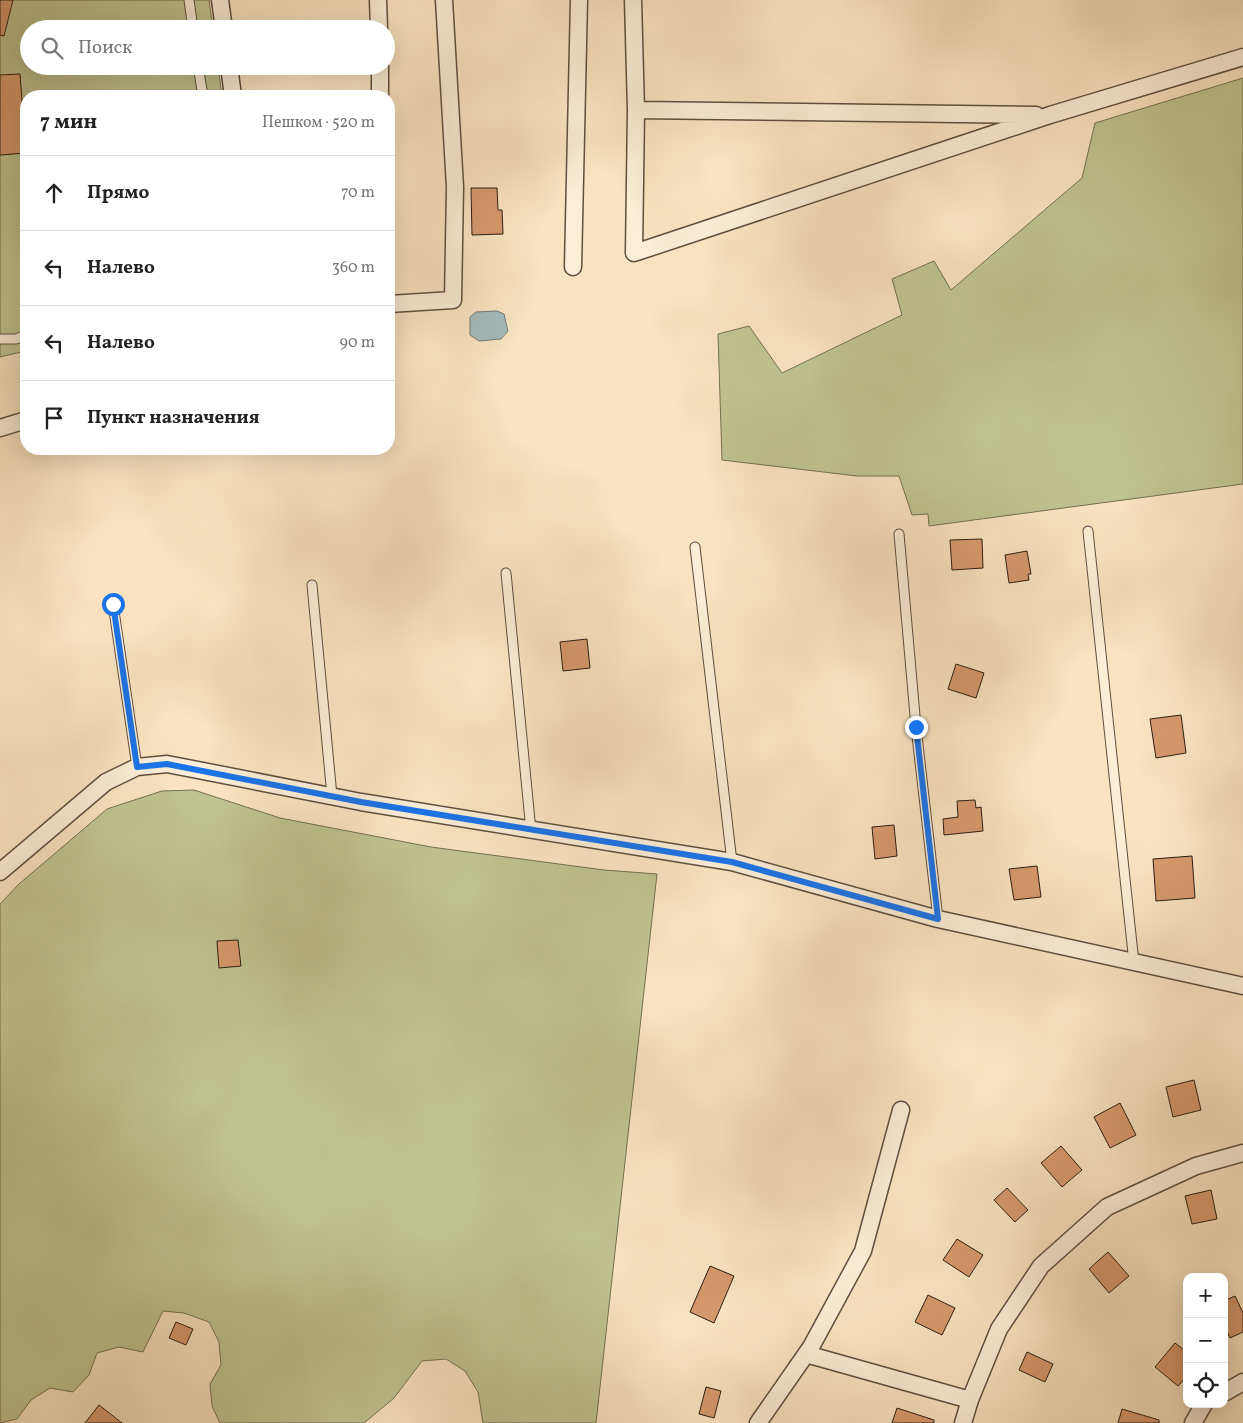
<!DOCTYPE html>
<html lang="ru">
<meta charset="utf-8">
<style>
:root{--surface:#fff;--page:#f6f6f6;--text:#222;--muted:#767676;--line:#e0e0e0}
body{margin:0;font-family:Vollkorn,serif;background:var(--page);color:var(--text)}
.controls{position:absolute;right:15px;bottom:15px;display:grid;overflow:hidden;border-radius:10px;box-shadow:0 5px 20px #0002}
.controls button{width:45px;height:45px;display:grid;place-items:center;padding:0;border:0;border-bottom:1px solid var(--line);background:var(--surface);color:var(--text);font:25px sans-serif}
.stop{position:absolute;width:15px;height:15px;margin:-11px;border:4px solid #1a73e8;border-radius:50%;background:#fff}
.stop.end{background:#1a73e8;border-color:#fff;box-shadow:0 1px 5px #0008}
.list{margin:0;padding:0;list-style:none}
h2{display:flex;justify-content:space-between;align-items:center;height:65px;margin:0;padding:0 20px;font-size:21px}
h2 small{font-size:16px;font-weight:400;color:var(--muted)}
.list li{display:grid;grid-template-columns:32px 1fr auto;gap:15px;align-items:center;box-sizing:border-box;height:75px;padding:0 20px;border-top:1px solid var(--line)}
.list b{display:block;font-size:19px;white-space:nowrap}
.list em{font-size:16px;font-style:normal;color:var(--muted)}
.icon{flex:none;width:28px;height:28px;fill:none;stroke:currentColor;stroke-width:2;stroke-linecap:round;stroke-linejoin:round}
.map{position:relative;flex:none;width:1243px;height:1423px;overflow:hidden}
.search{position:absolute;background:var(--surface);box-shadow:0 5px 20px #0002;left:20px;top:20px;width:375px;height:55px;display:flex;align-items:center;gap:12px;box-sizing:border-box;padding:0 18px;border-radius:28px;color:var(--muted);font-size:19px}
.panel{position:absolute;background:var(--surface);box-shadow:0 5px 20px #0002;left:20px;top:90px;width:375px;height:365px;border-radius:20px}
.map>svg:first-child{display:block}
.green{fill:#bfc391;stroke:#747052}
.water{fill:#a2bbbc;stroke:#727c79}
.building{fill:#d6986d;stroke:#2a1e14}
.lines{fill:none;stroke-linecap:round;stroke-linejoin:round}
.service-casing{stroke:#5e4f3f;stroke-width:11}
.minor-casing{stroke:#5e4f3f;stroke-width:19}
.service{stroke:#fbedd6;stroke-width:9}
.minor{stroke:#fbedd6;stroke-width:16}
.route{stroke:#1a73e8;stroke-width:6}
</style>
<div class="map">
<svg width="1243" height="1423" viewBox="0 0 1243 1423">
<rect width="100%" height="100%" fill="#f9e3c0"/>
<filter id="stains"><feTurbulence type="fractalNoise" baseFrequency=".004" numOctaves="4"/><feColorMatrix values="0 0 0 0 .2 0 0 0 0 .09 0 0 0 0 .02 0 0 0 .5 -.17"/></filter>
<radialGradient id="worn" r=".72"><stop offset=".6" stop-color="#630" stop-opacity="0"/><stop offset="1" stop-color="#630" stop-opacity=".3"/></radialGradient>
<!-- green -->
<path class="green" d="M0,0H209L213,29H29V66H218L222,96H26V351L0,357Z
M1243,78V484L929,526L928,514L912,515L899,476H857L722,460L718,334L749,326L782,373L902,315L892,279L934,261L951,290L1082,178L1095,123Z
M194,790L280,818L431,847L604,870L657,874L596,1423H483L478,1392L465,1371L446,1359L422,1361L394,1398L364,1423H220L212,1406L210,1384L221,1365L219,1342L209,1322L184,1313L163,1311L143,1352L119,1347L97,1353L89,1375L73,1392L50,1388L31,1400L17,1419L0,1423V904L19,884L107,809L162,791Z"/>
<!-- water -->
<path class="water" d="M497,311L504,314L508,331L501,339L479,341L470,335V317L476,312Z"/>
<!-- building -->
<path class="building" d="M0,0H13L4,36L0,35Z
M20,74L26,153L0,155V75Z
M471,188H497L498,210H502L503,234L472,235Z
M982,539L983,568L952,570L950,540Z
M1027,551L1031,574H1028L1029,580L1009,583L1005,555Z
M587,639L590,668L563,671L560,642Z
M956,664L984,673L976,698L948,689Z
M1181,715L1186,753L1156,758L1150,719Z
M975,800L976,808L981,807L983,831L944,835L943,819L958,817L957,801Z
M894,825L897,856L875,859L872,827Z
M1192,856L1195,898L1156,901L1153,859Z
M1037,866L1041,897L1014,900L1009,869Z
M238,940L241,966L219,968L217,941Z
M1194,1080L1201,1110L1173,1117L1166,1087Z
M1120,1103L1136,1135L1110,1148L1094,1117Z
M1061,1146L1082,1170L1062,1187L1041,1163Z
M1007,1188L1028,1210L1015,1222L994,1200Z
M1211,1190L1217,1219L1192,1224L1185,1196Z
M957,1239L983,1255L969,1277L943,1260Z
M1108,1252L1129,1276L1109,1293L1089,1269Z
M710,1266L734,1276L714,1323L690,1312Z
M928,1295L955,1308L942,1335L915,1322Z
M1235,1296L1243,1313V1332L1230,1338L1224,1325V1301Z
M176,1322L193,1329L186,1345L169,1338Z
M1175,1343L1187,1352V1376L1178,1386L1155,1367Z
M1027,1352L1053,1364L1045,1382L1019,1370Z
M706,1387L721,1391L714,1418L699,1414Z
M99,1405L122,1423H85Z
M897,1408L934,1420V1423H892Z
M1122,1409L1159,1420V1423H1118Z"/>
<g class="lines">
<!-- service casing -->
<g class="service-casing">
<path id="service" d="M189,0L193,29
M198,66L203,96
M0,339H16L26,335
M1088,531L1134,963
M899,534L916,727L938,919
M695,547L732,862
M506,573L531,831
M312,585L332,796
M113,604L137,767"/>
</g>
<!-- minor casing -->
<g class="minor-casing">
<path id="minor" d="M220,0L224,29
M378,0L379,29
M633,0L636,110L634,253L1050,115L1243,57
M229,66L233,96
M380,66V96
M636,110L1036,115
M573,267L579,0
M389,304L453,300L455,187L444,0
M0,428L26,420
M0,872L106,782L137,767L167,764L361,802L732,862L938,919L1243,986
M806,1354L970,1400
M1224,1393L1243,1382
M758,1423L811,1347L863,1251L901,1110
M963,1423L970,1400L999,1329L1041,1266L1107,1207L1196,1166L1243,1153
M1193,1423L1204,1404"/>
</g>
<!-- service -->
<use href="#service" class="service"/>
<!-- minor -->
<use href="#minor" class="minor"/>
</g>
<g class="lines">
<!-- route -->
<path class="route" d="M113,604L137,767L167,764L361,802L732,862L938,919L916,727"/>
</g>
<rect width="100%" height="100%" filter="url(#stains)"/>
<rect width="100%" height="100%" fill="url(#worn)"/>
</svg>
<div class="controls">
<button>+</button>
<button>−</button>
<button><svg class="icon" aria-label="locate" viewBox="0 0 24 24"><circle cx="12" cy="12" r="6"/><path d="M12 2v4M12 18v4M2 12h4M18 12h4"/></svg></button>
</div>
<div class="stop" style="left:113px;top:604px"></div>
<div class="stop end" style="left:916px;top:727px"></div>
<div class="search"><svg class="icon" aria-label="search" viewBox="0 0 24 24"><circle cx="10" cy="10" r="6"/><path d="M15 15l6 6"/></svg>Поиск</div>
<section class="panel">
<h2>7 мин<small>Пешком · 520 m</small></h2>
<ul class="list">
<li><svg class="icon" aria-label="ahead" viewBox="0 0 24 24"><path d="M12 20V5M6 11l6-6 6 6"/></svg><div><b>Прямо</b></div><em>70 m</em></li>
<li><svg class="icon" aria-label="left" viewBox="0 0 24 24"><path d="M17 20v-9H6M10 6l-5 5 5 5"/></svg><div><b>Налево</b></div><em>360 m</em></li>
<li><svg class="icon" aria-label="left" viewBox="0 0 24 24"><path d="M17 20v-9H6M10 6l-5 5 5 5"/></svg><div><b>Налево</b></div><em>90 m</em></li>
<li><svg class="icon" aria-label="arrive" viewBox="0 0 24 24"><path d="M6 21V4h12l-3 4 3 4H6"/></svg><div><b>Пункт назначения</b></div></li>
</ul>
</section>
</div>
